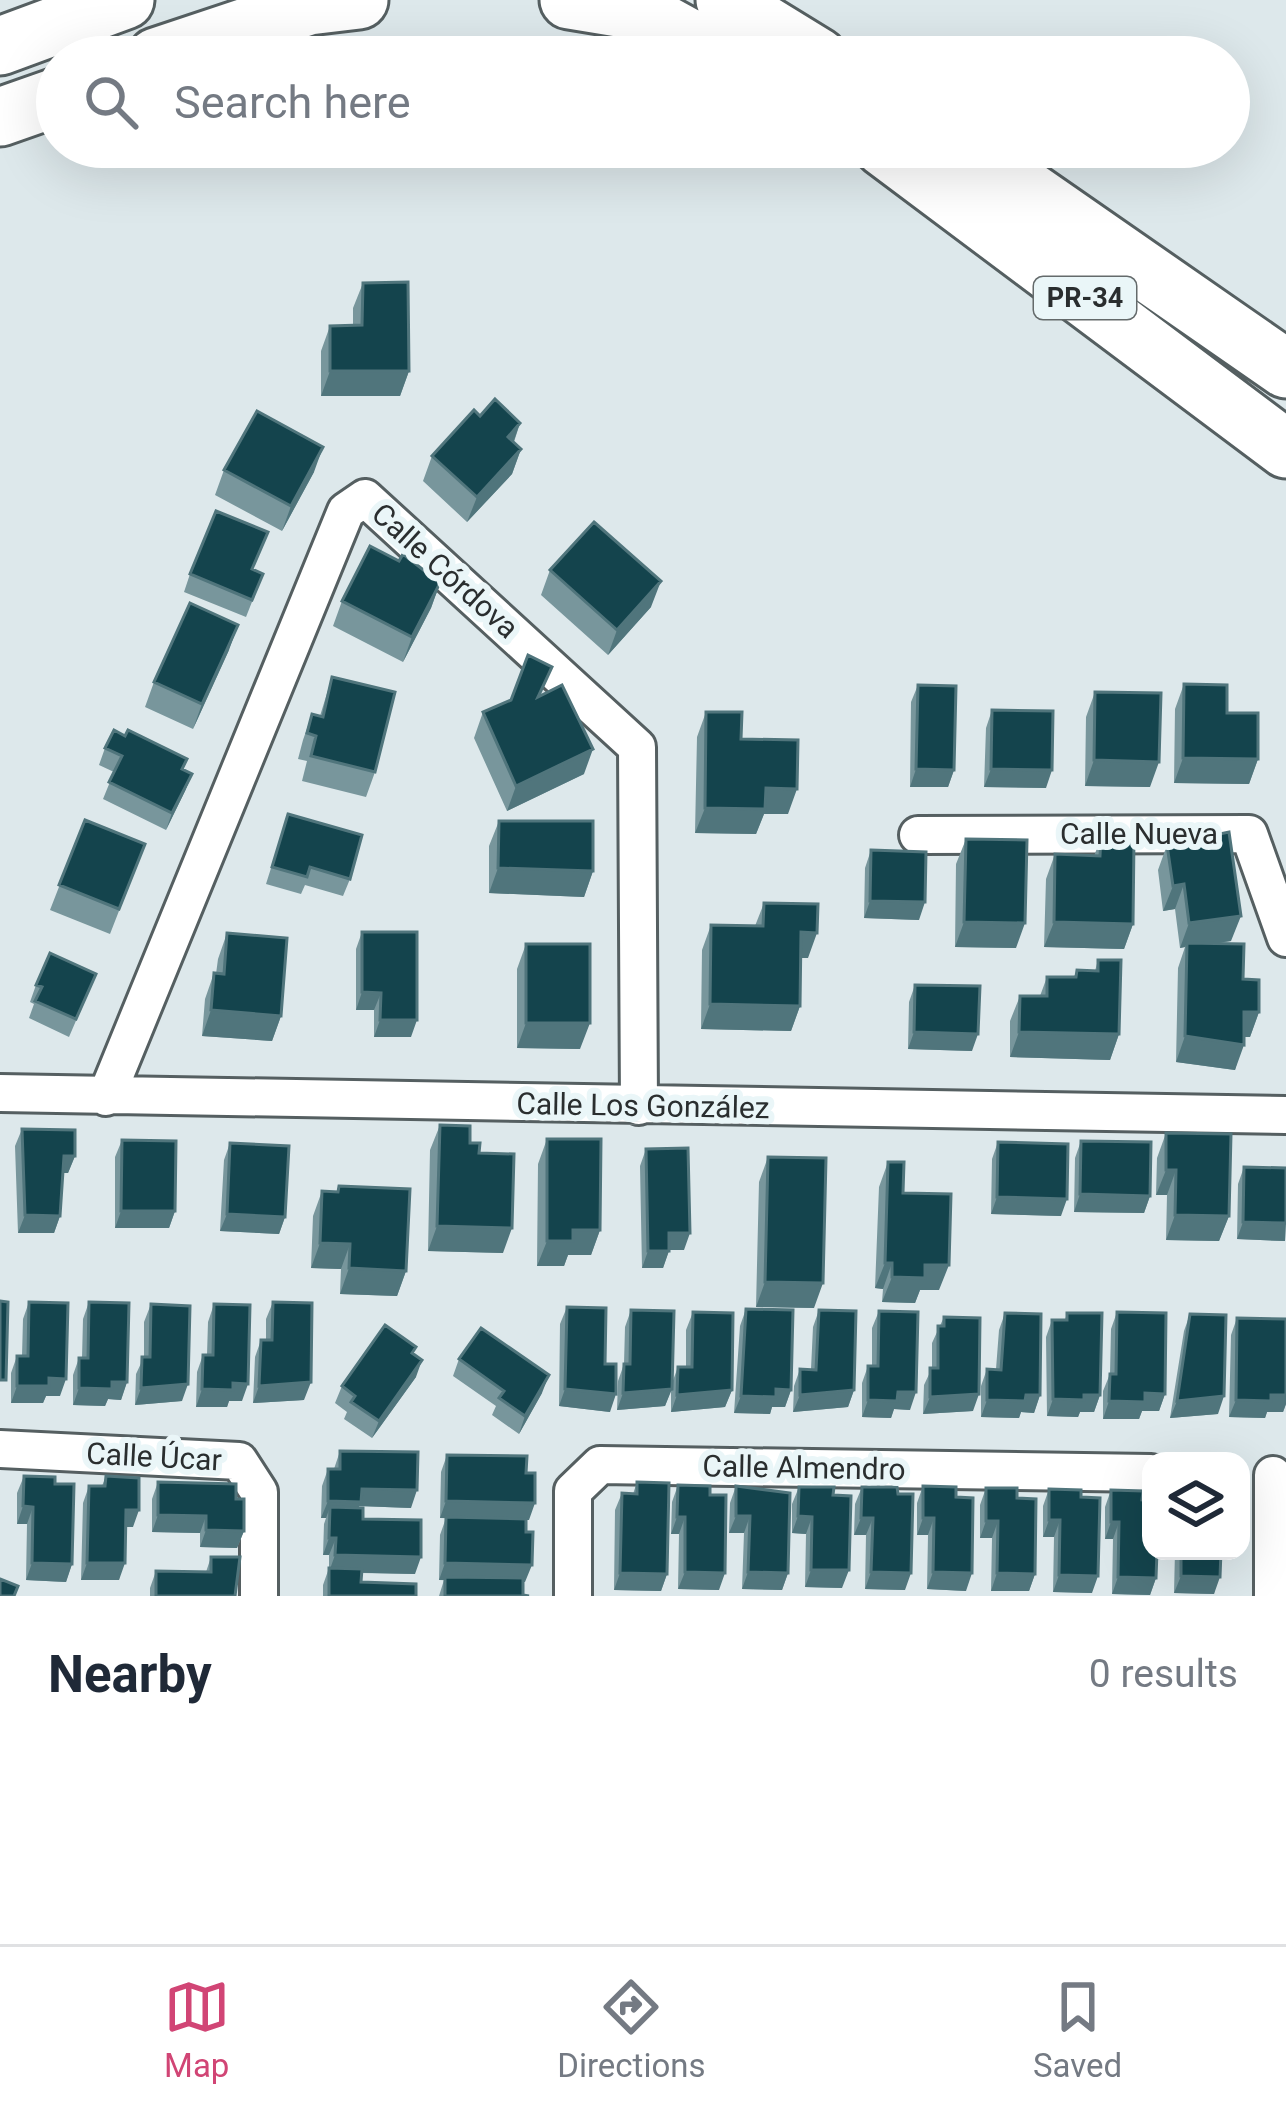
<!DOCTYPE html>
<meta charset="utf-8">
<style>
:root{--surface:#fff;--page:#f6f6f7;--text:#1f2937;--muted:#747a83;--line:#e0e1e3;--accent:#d14575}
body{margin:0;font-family:Roboto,sans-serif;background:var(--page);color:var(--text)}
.controls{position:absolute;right:36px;bottom:36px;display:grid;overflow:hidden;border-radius:24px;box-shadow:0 12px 48px #0002}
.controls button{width:108px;height:108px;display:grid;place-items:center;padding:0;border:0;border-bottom:3px solid var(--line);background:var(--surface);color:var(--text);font:60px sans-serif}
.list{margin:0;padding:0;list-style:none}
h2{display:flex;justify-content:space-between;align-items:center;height:156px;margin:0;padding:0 48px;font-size:51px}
h2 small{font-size:39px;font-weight:400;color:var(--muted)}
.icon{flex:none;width:66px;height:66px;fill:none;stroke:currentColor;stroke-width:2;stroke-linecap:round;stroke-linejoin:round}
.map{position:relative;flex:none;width:1286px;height:1596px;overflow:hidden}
.search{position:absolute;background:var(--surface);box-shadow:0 12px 48px #0002;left:36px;right:36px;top:36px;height:132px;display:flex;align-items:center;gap:30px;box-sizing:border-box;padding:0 42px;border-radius:66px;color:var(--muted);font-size:45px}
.sheet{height:348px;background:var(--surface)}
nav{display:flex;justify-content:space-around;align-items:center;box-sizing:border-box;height:168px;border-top:3px solid var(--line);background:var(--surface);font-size:33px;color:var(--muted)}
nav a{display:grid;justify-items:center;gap:6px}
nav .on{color:var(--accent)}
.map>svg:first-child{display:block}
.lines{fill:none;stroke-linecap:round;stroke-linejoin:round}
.minor-casing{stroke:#555f61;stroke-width:42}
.primary-casing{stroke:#555f61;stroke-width:63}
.minor{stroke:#fff;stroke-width:36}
.primary{stroke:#fff;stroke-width:57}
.wall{fill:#78969c}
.shaded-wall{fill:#50757c}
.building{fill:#14444d;stroke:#50757c;stroke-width:3}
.labels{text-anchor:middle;stroke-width:12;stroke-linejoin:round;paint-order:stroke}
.shield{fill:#eaf6f8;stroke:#646a6b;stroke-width:3}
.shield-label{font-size:27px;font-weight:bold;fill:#2a2e2f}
.street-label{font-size:30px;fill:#2a2e2f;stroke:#eaf6f8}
</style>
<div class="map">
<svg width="1286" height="1596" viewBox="0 0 1286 1596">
<rect width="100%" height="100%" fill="#dde8eb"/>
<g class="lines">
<!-- minor casing -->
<g class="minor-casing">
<path id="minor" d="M918,835L1249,834L1286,938
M0,1093L1286,1115
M106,1097L346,511L365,498L637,747L639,1106
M0,1449L239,1461L259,1492V1596
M573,1596V1491L600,1465L1151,1473
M1273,1596V1475"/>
</g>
<!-- primary casing -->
<g class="primary-casing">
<path id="primary" d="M569,0L642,12L724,57
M725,0L818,57
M0,46L125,0
M156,57L309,6L359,0
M0,117L57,97
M883,147L1286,449
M966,147L1286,369"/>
</g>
<!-- minor -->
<use href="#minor" class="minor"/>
<!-- primary -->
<use href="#primary" class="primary"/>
</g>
<!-- wall -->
<path class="wall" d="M363,283L409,371L400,396H321V351L330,326L353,325V308Z
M480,416L520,423L514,442L521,449L512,474L467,522L423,481L432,456Z
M224,470L314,472L282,531L215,495Z
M253,570L263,574L246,617L184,592L190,574Z
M550,570L651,607L608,655L541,595Z
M440,583L431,608L403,662L333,626L342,601Z
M229,650L193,729L145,707L154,682Z
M332,677L375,772L366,797L302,781L307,761L298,759L303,740L312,714L320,716Z
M1184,684L1227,713L1258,759L1249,784L1174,783L1175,709Z
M918,685L954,770L948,787H910L911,702Z
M1095,692L1150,787L1085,786L1086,717Z
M541,695L584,774L507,811L474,738L483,712Z
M992,710L1046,788L984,787L986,728Z
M706,712L741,739L788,814H764L756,834L695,833L697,737Z
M105,748L187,759L183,770L192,774L185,791L166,830L103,799L114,772L99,765Z
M288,814L350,879L343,896L305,885L301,894L266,884Z
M85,820L145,844L110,934L50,910Z
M499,821L593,871L584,897L489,893V846Z
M1101,838L1133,924L1124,949L1044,947L1046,879L1055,854L1094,856Z
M966,839L1016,948L955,947L956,864Z
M1167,845L1231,941L1212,944L1243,979L1259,1012L1250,1037H1244L1235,1070L1176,1062L1178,968L1185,947L1180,948L1175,909L1163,911L1158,870Z
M871,850L919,920L864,918L865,868Z
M764,903L808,958H801L800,1006L791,1031L701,1029L702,950L711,925L755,926Z
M362,932L411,1037H374V1010H356V949Z
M227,933L281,1016L272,1041L202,1036L205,999L214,973L216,974L218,959Z
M526,944L580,1049L517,1048V969Z
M1098,960L1119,1034L1110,1060L1010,1057V1021L1020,996H1040L1047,977H1074L1077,970L1095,971Z
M96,974L69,1037L29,1018L34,1004L30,1002L36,985Z
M915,985L972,1051L908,1049L909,1002Z
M440,1125L470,1143L479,1153L503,1253L428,1251L430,1150Z
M22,1129L75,1156L68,1173H63L60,1216L54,1233H18L15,1146Z
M1166,1133L1229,1216L1219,1241L1166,1240L1167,1195H1156L1157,1158Z
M547,1139L600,1230L591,1255H568L564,1266H537L538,1164Z
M122,1140L175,1211L169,1228H115V1157Z
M1081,1141L1150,1196L1144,1213L1074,1212L1075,1158Z
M998,1142L1061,1216L991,1214L992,1159Z
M230,1143L285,1217L279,1234L220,1231L224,1160Z
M646,1149L684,1250H669L663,1268H642L640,1166Z
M768,1157L814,1308L756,1307L759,1182Z
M888,1162L903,1193L939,1290H920L915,1303L882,1302L883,1289L875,1288L879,1187Z
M1244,1167L1286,1168L1285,1241L1237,1239L1238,1184Z
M339,1186L406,1271L397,1296L340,1294L341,1269L311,1268L313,1216L322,1191L337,1192Z
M29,1302L60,1396H46L43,1403H11V1373L17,1356H22L23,1319Z
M89,1302L127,1382L121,1400L108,1399L105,1406L73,1405V1375L79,1358H82L83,1319Z
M273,1302L304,1400L253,1403L255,1357L261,1340H266V1319Z
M151,1304L182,1401L135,1405L136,1374L144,1357V1322Z
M214,1304L242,1401H229L227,1407H196L197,1372L203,1355H207L208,1322Z
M567,1307L605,1364L610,1412L559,1406L560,1324Z
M746,1309L791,1390L785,1407H772L770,1414L734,1413L740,1326Z
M631,1310L672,1383L678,1367H686V1330L693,1312L732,1390L725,1407L671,1412V1390L665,1406L617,1410L618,1381L624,1364L625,1327Z
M819,1310L854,1390L848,1407L793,1412L794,1386L800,1369H811L813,1327Z
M879,1311L910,1410L894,1409L891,1418L862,1417V1383L868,1366H872V1328Z
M1117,1312L1165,1394L1159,1411H1142L1139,1419H1103V1391L1110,1374L1111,1329Z
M1005,1313L1040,1395L1034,1413L1021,1412L1019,1418L981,1417V1386L987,1369H996L999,1330Z
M1067,1313L1100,1395L1094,1412H1080L1078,1417L1047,1416L1046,1337L1052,1320H1065Z
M1190,1314L1218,1414L1170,1418L1184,1331Z
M944,1317L973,1411L923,1414L924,1385L932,1368V1343Z
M1237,1318L1286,1319V1404L1283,1412H1267L1265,1418L1229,1417L1231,1335Z
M416,1347L413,1354L416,1377L372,1438L344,1419L347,1412L335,1403L342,1386Z
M459,1359L542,1393L519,1434L492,1415L496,1406L453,1376Z
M340,1451L411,1508L359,1506L363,1519L415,1574L362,1573L361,1582L416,1596H323V1585L329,1568V1555H323L324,1524L326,1518H321L322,1486L328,1469H334Z
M447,1455L526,1473L529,1520H526L525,1582H523V1595L529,1596H439L444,1580H439L440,1535L446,1518H440L441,1472Z
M24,1476L55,1484L72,1564L66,1582L26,1580L27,1524H17V1493Z
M106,1476L133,1527H126L119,1580H81L83,1503L89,1486H102Z
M158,1482L236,1499L244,1531L237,1548L200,1547V1533L152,1532V1499Z
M637,1482L667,1574L661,1591L614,1590L615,1510L622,1493L633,1494Z
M678,1485L710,1495L719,1590L678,1589L679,1534H671L672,1502Z
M736,1486L788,1573L782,1590L742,1589L744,1533H729L730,1503Z
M923,1486L956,1497L966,1591L927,1589L928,1535H917V1503Z
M799,1487L833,1495L842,1588L805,1587L806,1534L792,1533V1504Z
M862,1487L898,1494L905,1590L865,1589L866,1535H854L855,1504Z
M986,1488L1017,1498L1035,1574L1029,1591H991L992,1538H980V1505Z
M1049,1489L1092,1593L1053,1592L1054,1537H1043V1506Z
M1111,1490L1142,1500L1156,1578L1150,1595L1112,1594L1113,1539H1105V1507Z
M1175,1551H1221L1214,1594L1174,1593Z
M211,1557L235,1596H150V1588L156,1571L206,1572Z"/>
<!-- shaded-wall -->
<path class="shaded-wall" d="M330,371H409L400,396H321Z
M520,423L511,449L508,437Z
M323,447L314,472L282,531L291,506Z
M521,449L512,474L467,522L477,497Z
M661,581L651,607L608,655L617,630Z
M440,583L431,608L403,662L412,637Z
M238,625L229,650L193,729L202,704Z
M593,749L584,774L507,811L516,786Z
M1183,758L1258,759L1249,784L1174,783Z
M1094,760L1159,762L1150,787L1085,786Z
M916,769L954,770L948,787H910Z
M991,769L1052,770L1046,788L984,787Z
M192,774L185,791L166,830L172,813Z
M766,788L797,789L788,814H764L756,834L695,833L705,808Z
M498,868L593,871L584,897L489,893Z
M1184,884L1175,909L1163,911L1173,886Z
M870,901L925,902L919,920L864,918Z
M1241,916L1231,941L1187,947V943L1185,947L1180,948L1189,923Z
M964,922L1025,923L1016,948L955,947Z
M1054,922L1133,924L1124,949L1044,947Z
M801,932L817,933L808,958H792Z
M362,992L381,993L374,1010H356Z
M710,1004L800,1006L791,1031L701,1029Z
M211,1010L281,1016L272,1041L202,1036Z
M1244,1012H1259L1250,1037H1235Z
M380,1020H417L411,1037H374Z
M526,1023H590L580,1049L517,1048Z
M914,1032L978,1034L972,1051L908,1049Z
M1019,1032L1119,1034L1110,1060L1010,1057Z
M1185,1036L1244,1045L1235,1070L1176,1062Z
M64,1156H75L68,1173H58Z
M1166,1170H1176L1167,1195H1156Z
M1080,1194L1150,1196L1144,1213L1074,1212Z
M997,1197L1067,1199L1061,1216L991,1214Z
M121,1211H175L169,1228H115Z
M227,1214L285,1217L279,1234L220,1231Z
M25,1215L60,1216L54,1233H18Z
M1175,1215L1229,1216L1219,1241L1166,1240Z
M1243,1222L1286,1223L1285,1241L1237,1239Z
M437,1226L512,1228L503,1253L428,1251Z
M573,1230H600L591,1255H568L564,1266H537L547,1241Z
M669,1233H690L684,1250H663Z
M320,1243L350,1244L341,1269L311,1268Z
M648,1251H669L663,1268H642Z
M885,1263H892L883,1289L875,1288Z
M925,1265H949L939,1290H920L915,1303L882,1302L892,1277Z
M349,1268L406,1271L397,1296L340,1294Z
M765,1282L823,1283L814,1308L756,1307Z
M422,1360L416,1377L372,1438L379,1421Z
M549,1375L542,1393L519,1434L525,1416Z
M49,1378L66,1379L60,1396H46L43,1403H11L17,1386Z
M112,1382H127L121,1400L108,1399L105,1406L73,1405L79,1388Z
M311,1382L304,1400L253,1403L259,1386Z
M233,1383L248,1384L242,1401H229L227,1407H196L202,1389Z
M188,1384L182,1401L135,1405L141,1388Z
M565,1389L616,1394L610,1412L559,1406Z
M672,1389L665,1406L617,1410L623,1393Z
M776,1389L791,1390L785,1407H772L770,1414L734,1413L741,1396Z
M732,1390L725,1407L671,1412L677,1395Z
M854,1390L848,1407L793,1412L800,1395Z
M898,1392H916L910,1410L894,1409L891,1418L862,1417L868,1400Z
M1145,1393L1165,1394L1159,1411H1142L1139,1419H1103L1109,1401Z
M979,1394L973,1411L923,1414L930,1397Z
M1026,1395H1040L1034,1413L1021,1412L1019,1418L981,1417L987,1400Z
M1084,1395H1100L1094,1412H1080L1078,1417L1047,1416L1053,1399Z
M1271,1395H1286V1404L1283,1412H1267L1265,1418L1229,1417L1236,1400Z
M1224,1396L1218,1414L1170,1418L1177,1401Z
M362,1489L417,1490L411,1508L359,1506L355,1519L330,1507L326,1518H321L328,1501Z
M446,1501L535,1503L529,1520L440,1518Z
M23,1506L33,1507L27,1524H17Z
M126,1510H139L133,1527H120Z
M158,1515L206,1516L200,1533L152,1532Z
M736,1516H750L744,1533H729Z
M798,1516L812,1517L806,1534L792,1533Z
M677,1517H685L679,1534H671Z
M861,1518H873L866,1535H854Z
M923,1518H934L928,1535H917Z
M1049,1520H1060L1054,1537H1043Z
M986,1521H998L992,1538H980Z
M1111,1522H1119L1113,1539H1105Z
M206,1530L244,1531L237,1548L200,1547Z
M329,1538H336L329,1555H323Z
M335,1555L421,1557L415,1574L329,1572Z
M32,1563L72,1564L66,1582L26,1580Z
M87,1563H125L119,1580H81Z
M445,1563L532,1565L525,1582L439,1580Z
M811,1570H849L842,1588L805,1587Z
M685,1572L725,1573L719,1590L678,1589Z
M748,1572L788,1573L782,1590L742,1589Z
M871,1572L911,1573L905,1590L865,1589Z
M933,1572L972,1573L966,1591L927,1589Z
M620,1573L667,1574L661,1591L614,1590Z
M997,1573L1035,1574L1029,1591H991Z
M1059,1575L1098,1576L1092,1593L1053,1592Z
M1181,1576L1220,1577L1214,1594L1174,1593Z
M1118,1577L1156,1578L1150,1595L1112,1594Z"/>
<!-- building -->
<path class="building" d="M408,282L409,371H330V326L362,325L363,283Z
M495,399L520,423L508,437L521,449L477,497L432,456L474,410L480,416Z
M257,411L323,447L291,506L224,470Z
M216,511L268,532L252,569L263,574L252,600L190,574Z
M594,522L661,581L617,630L550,570Z
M370,546L399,561L403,554L440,583L412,637L342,601Z
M190,603L238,625L202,704L154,682Z
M528,655L552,667L538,697L562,685L593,749L516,786L483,712L511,700Z
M332,677L395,692L375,772L311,756L316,736L307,733L312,714L323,717Z
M1184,684L1227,685V713H1258V759L1183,758Z
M918,685L956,686L954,770L916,769Z
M1095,692L1161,693L1159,762L1094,760Z
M992,710L1053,711L1052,770L991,769Z
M706,712H742L741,739L798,740L797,789L766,788L765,809L705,808Z
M114,730L125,736L128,730L187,759L182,769L192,774L172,813L109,782L122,756L105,748Z
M288,814L362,835L350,879L310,867L307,877L272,867Z
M85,820L145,844L119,909L59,885Z
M499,821H593V871L498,868Z
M1229,832L1241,916L1189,923L1184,884L1173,886L1167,845Z
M1101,838H1134L1133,924L1054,922L1055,854L1100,856Z
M966,839L1027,840L1025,923L964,922Z
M871,850L926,852L925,902L870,901Z
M764,903L818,904L817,933L801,932L800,1006L710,1004L711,925L763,926Z
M362,932H417V1020H380L381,993L362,992Z
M227,933L287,938L281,1016L211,1010L214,973L224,974Z
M1187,943L1244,944L1243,979L1259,980V1012H1244V1045L1185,1036Z
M526,944H590V1023H526Z
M50,953L96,974L76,1019L35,1001L42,987L36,985Z
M1098,960H1121L1119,1034L1019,1032L1020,996H1047V977H1076L1077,970L1098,971Z
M915,985L980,986L978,1034L914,1032Z
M440,1125L470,1126V1143H480L479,1153L514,1154L512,1228L437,1226Z
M22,1129L75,1130V1156H64L60,1216L25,1215Z
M1166,1133L1231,1134L1229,1216L1175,1215L1176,1170H1166Z
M547,1139H601L600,1230H573V1241H547Z
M122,1140L176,1141L175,1211H121Z
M1081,1141L1151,1142L1150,1196L1080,1194Z
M998,1142L1068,1144L1067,1199L997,1197Z
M230,1143L289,1146L285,1217L227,1214Z
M688,1148L690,1233H669V1251H648L646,1149Z
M768,1157L826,1158L823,1283L765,1282Z
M888,1162H904L903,1193L951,1194L949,1265H925V1278L892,1277V1263H885Z
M1244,1167L1286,1168V1223L1243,1222Z
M339,1186L410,1189L406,1271L349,1268L350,1244L320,1243L322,1191L338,1192Z
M0,1301L8,1302L6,1380H0Z
M29,1302L68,1303L66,1379L49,1378V1386H17V1356H28Z
M89,1302L129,1303L127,1382H112V1389L79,1388V1358H88Z
M273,1302L312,1303L311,1382L259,1386L261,1340H272Z
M151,1304L190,1306L188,1384L141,1388L142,1357H150Z
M214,1304L250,1305L248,1384L233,1383V1390L202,1389L203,1355H213Z
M567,1307L606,1308L605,1364H616V1394L565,1389Z
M746,1309L793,1310L791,1390L776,1389V1397L741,1396Z
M631,1310L674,1311L672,1389L623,1393L624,1364H630Z
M819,1310L856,1311L854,1390L800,1395V1369L816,1370Z
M879,1311L918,1312L916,1392H898L897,1401L868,1400V1366H878Z
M693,1312L733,1313L732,1390L677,1395L678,1367H692Z
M1117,1312L1166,1313L1165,1394L1145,1393V1402L1109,1401L1110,1374H1116Z
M1005,1313L1041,1314L1040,1395H1026L1025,1401L987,1400V1369L1001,1370Z
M1067,1313H1102L1100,1395H1084V1400L1053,1399L1052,1320H1067Z
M1190,1314L1226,1315L1224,1396L1177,1401Z
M944,1317L980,1318L979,1394L930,1397V1368H938V1326H944Z
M1237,1318L1286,1319V1395H1271V1401L1236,1400Z
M385,1325L416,1347L412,1353L422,1360L379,1421L351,1402L355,1396L342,1386Z
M481,1328L549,1375L525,1416L499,1398L504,1391L459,1359Z
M340,1451L418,1452L417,1490L362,1489L361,1502L328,1501V1469H340Z
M447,1455L527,1456L526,1473H535V1503L446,1501Z
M24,1476L55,1477V1484H74L72,1564L32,1563L33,1507L23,1506Z
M106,1476L139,1478V1510H126L125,1563H87L89,1486H105Z
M158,1482L236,1484V1499H244V1531L206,1530V1516L158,1515Z
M637,1482L669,1483L667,1574L620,1573L622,1493L637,1494Z
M678,1485L710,1486V1495H726L725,1573L685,1572V1517H677Z
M736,1486L790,1493L788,1573L748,1572L750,1516H736Z
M923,1486L956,1487V1497L973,1498L972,1573L933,1572L934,1518H923Z
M799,1487H834L833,1495L851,1496L849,1570H811L812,1517L798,1516Z
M862,1487H897L898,1494H913L911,1573L871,1572L873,1518H861Z
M986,1488H1017V1498L1036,1499L1035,1574L997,1573L998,1521H986Z
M1049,1489L1081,1490V1497L1100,1498L1098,1576L1059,1575L1060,1520H1049Z
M1111,1490L1143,1491L1142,1500L1151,1501V1551H1157L1156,1578L1118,1577L1119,1522H1111Z
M330,1507L363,1508V1519L421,1520V1557L335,1555L336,1538H329Z
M446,1517L526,1519V1532H533L532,1565L445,1563Z
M1181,1551H1221L1220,1577L1181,1576Z
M211,1557H240L235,1596H156V1571L211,1572Z
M329,1568L362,1569L361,1582L416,1584V1596H329Z
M445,1577L523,1578V1595L529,1596H445Z
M0,1579L18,1586L14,1596H0Z"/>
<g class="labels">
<!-- shield labels -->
<rect class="shield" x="1034" y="277" width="102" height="42" rx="9"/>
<g class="shield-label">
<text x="1085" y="307">PR-34</text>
</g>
<!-- street labels -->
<g class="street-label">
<text transform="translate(445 571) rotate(42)" y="10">Calle Córdova</text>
<text x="1139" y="844">Calle Nueva</text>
<text transform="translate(643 1106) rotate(1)" y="10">Calle Los González</text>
<text transform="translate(154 1457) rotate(3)" y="10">Calle Úcar</text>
<text transform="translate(804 1468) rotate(1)" y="10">Calle Almendro</text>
</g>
</g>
</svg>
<div class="controls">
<button><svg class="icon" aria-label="layers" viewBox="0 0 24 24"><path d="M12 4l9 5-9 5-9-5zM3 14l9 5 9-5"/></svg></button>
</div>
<div class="search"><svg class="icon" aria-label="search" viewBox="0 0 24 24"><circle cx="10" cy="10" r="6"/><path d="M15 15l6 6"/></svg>Search here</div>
</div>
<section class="sheet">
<h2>Nearby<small>0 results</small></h2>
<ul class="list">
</ul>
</section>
<nav>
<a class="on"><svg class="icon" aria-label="map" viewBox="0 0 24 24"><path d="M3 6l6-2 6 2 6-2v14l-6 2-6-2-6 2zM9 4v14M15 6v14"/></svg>Map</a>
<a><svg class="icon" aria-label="directions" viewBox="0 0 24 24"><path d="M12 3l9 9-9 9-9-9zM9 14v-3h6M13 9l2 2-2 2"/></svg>Directions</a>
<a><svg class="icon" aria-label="saved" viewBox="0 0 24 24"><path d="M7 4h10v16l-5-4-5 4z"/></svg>Saved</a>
</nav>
